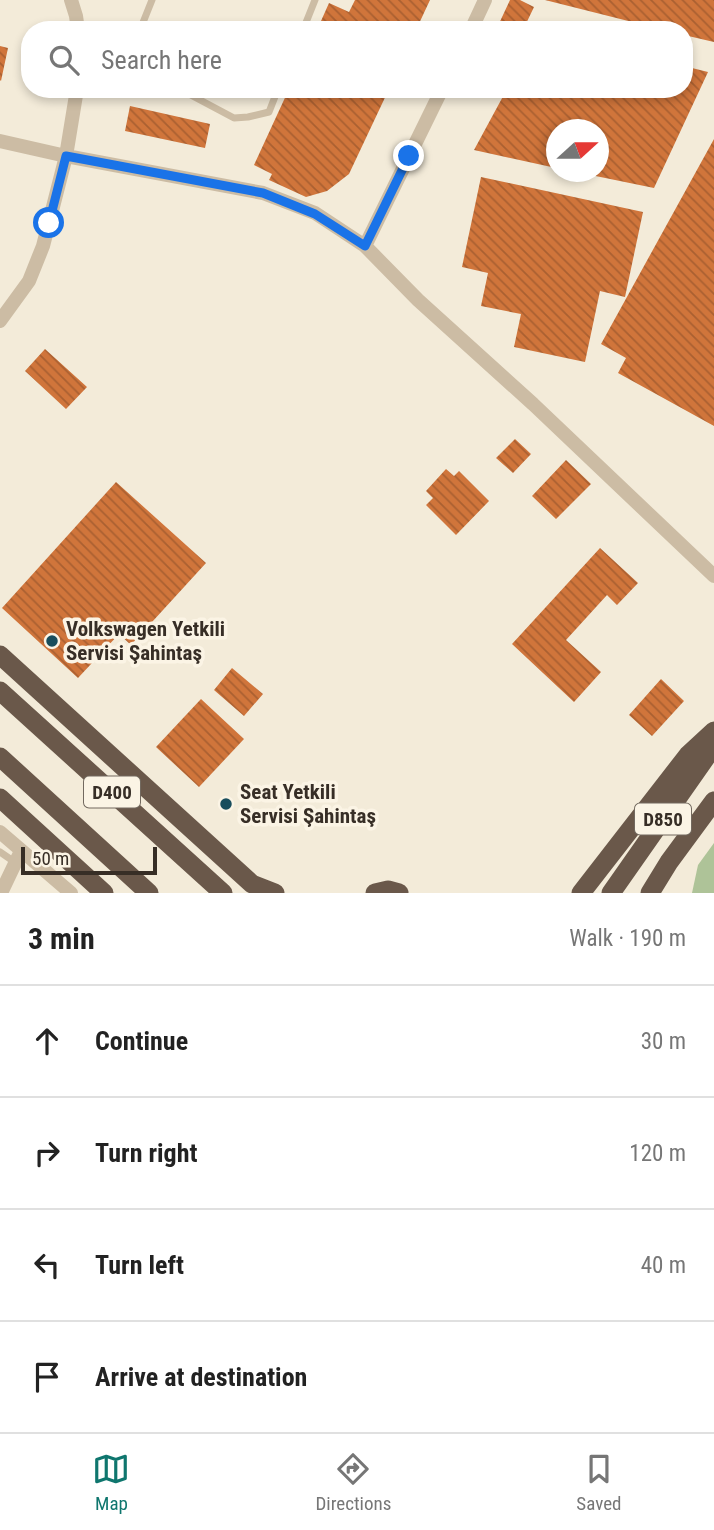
<!DOCTYPE html>
<meta charset="utf-8">
<style>
:root{--surface:#fff;--page:#f2f2f2;--text:#222;--muted:#767676;--line:#e0e0e0;--accent:#0f766e}
body{margin:0;font-family:"Roboto Condensed",sans-serif;background:var(--page);color:var(--text)}
.compass{position:absolute;left:546px;top:119px;width:63px;height:63px;border-radius:50%;background:var(--surface);box-shadow:0 4px 10px #0003;rotate:69deg}
.scale{position:absolute;left:21px;bottom:18px;width:136px;box-sizing:border-box;padding-left:7px;border:4px solid #372e26;border-top:0;font-size:19px;line-height:24px;white-space:nowrap;color:#372e26;-webkit-text-stroke:5px #fbf4e5;paint-order:stroke}
.stop{position:absolute;width:21px;height:21px;margin:-16px;border:5px solid #1a73e8;border-radius:50%;background:#fff}
.stop.end{background:#1a73e8;border-color:#fff;box-shadow:0 2px 7px #0008}
.list{margin:0;padding:0;list-style:none}
h2{display:flex;justify-content:space-between;align-items:center;height:91px;margin:0;padding:0 28px;font-size:30px}
h2 small{font-size:23px;font-weight:400;color:var(--muted)}
.list li{display:grid;grid-template-columns:46px 1fr auto;gap:21px;align-items:center;box-sizing:border-box;height:112px;padding:0 28px;border-top:2px solid var(--line)}
.list b{display:block;font-size:26px;white-space:nowrap}
.list em{font-size:23px;font-style:normal;color:var(--muted)}
.icon{flex:none;width:38px;height:38px;fill:none;stroke:currentColor;stroke-width:2;stroke-linecap:round;stroke-linejoin:round}
.map{position:relative;flex:none;width:714px;height:893px;overflow:hidden}
.search{position:absolute;background:var(--surface);box-shadow:0 4px 10px #0003;left:21px;right:21px;top:21px;height:77px;display:flex;align-items:center;gap:18px;box-sizing:border-box;padding:0 24px;border-radius:28px;color:var(--muted);font-size:26px}
.sheet{height:539px;background:var(--surface)}
nav{display:flex;justify-content:space-around;align-items:center;box-sizing:border-box;height:98px;border-top:2px solid var(--line);background:var(--surface);font-size:19px;color:var(--muted)}
nav a{display:grid;justify-items:center;gap:4px}
nav .on{color:var(--accent)}
.map>svg:first-child{display:block}
.grass{fill:#aec398}
.building{fill:url(#building-back-hatch)}
.lines{fill:none;stroke-linecap:round;stroke-linejoin:round}
.service{stroke:#ccbca4;stroke-width:7}
.minor{stroke:#ccbca4;stroke-width:14}
.trunk{stroke:#6a584a;stroke-width:19}
.route{stroke:#1a73e8;stroke-width:9}
.poi-dot{fill:#184d5c;stroke:#fbf4e5;stroke-width:2.5}
.labels{text-anchor:middle;stroke-width:7;stroke-linejoin:round;paint-order:stroke}
.shield{fill:#fbf4e5;stroke:#72695f;stroke-width:2}
.shield-label{font-size:19px;font-weight:bold;fill:#372e26}
.poi-label{font-size:21px;font-weight:bold;fill:#372e26;stroke:#fbf4e5;text-anchor:start}
</style>
<div class="map">
<svg width="714" height="893" viewBox="0 0 714 893">
<defs>
<pattern id="building-back-hatch" width="6" height="6" patternUnits="userSpaceOnUse" patternTransform="scale(1.75)"><rect width="6" height="6" fill="#d0753b"/><path d="M-1 5l2 2M0 0l6 6M5-1l2 2" fill="none" stroke="#aa6031"/></pattern>
</defs>
<rect width="100%" height="100%" fill="#f3ebd9"/>
<!-- grass -->
<path class="grass" d="M714,843V893H692L698,865Z"/>
<!-- building -->
<path class="building" d="M355,0H430L416,30H317L329,3L349,12Z
M510,0H520L534,7L523,30H496Z
M545,0H714V42L684,35V30H664Z
M0,46L8,48L1,81L0,80Z
M684,66L708,72L654,188L581,173L598,172V130H556V168L474,150L507,89H684Z
M289,89H389L349,174L327,191L306,197L269,180L272,174L254,165Z
M130,106L210,124L205,148L125,131Z
M714,139V426L618,373L626,358L601,344Z
M481,177L643,212L625,297L600,291L585,362L514,347L521,314L481,306L488,273L462,267Z
M45,349L87,387L66,409L25,371Z
M515,439L531,454L513,473L496,458Z
M566,460L591,484L556,519L532,496Z
M446,469L454,476L459,471L489,501L456,535L426,505L433,498L426,491Z
M116,482L206,563L131,645L119,634L78,678L2,608Z
M600,548L638,583L617,605L607,595L566,640L601,672L574,702L512,644Z
M232,668L263,694L244,716L214,690Z
M661,679L684,701L652,736L629,715Z
M201,699L244,739L199,787L156,747Z"/>
<g class="lines">
<!-- service -->
<path class="service" d="M140,30L152,0
M303,30L315,0
M173,89L187,93L234,118L248,117L269,112L278,89
M0,852L16,863"/>
<!-- minor -->
<path class="minor" d="M71,0L76,16L78,30
M471,30L485,0
M0,141L66,156L77,89
M365,246L442,89
M0,321L29,281L43,246L66,156L263,193L315,213L365,246L418,300L533,404L714,576
M0,832L71,893
M1,893L21,851"/>
<!-- trunk -->
<path class="trunk" d="M0,655L252,884L275,893
M0,691L223,893
M0,757L149,893
M0,798L104,893
M375,893L388,890L399,893
M581,893L688,755L714,731
M611,893L714,746
M650,893L669,862L714,801"/>
</g>
<g class="lines">
<!-- route -->
<path class="route" d="M49,223L66,156L263,193L315,214L365,246L409,156"/>
</g>
<!-- markers -->
<g class="poi-dot">
<circle cx="52" cy="641" r="7"/>
<circle cx="226" cy="804" r="7"/>
</g>
<g class="labels">
<!-- shield labels -->
<g class="shield">
<rect x="84" y="776.5" width="56" height="31" rx="5"/>
<rect x="635" y="803.5" width="56" height="31" rx="5"/>
</g>
<g class="shield-label">
<text x="112" y="799">D400</text>
<text x="663" y="826">D850</text>
</g>
<!-- poi labels -->
<g class="poi-label">
<text x="66" y="636">Volkswagen Yetkili<tspan x="66" dy="24">Servisi Şahintaş</tspan></text>
<text x="240" y="799">Seat Yetkili<tspan x="240" dy="24">Servisi Şahintaş</tspan></text>
</g>
</g>
</svg>
<svg class="compass" viewBox="-18 -18 36 36"><path d="M0-13l5 13h-10z" fill="#e53935"/><path d="M0 13l5-13h-10z" fill="#767676"/></svg>
<div class="scale">50 m</div>
<div class="stop" style="left:49px;top:223px"></div>
<div class="stop end" style="left:409px;top:156px"></div>
<div class="search"><svg class="icon" aria-label="search" viewBox="0 0 24 24"><circle cx="10" cy="10" r="6"/><path d="M15 15l6 6"/></svg>Search here</div>
</div>
<section class="sheet">
<h2>3 min<small>Walk · 190 m</small></h2>
<ul class="list">
<li><svg class="icon" aria-label="ahead" viewBox="0 0 24 24"><path d="M12 20V5M6 11l6-6 6 6"/></svg><div><b>Continue</b></div><em>30 m</em></li>
<li><svg class="icon" aria-label="right" viewBox="0 0 24 24"><path d="M7 20v-9h11M14 6l5 5-5 5"/></svg><div><b>Turn right</b></div><em>120 m</em></li>
<li><svg class="icon" aria-label="left" viewBox="0 0 24 24"><path d="M17 20v-9H6M10 6l-5 5 5 5"/></svg><div><b>Turn left</b></div><em>40 m</em></li>
<li><svg class="icon" aria-label="arrive" viewBox="0 0 24 24"><path d="M6 21V4h12l-3 4 3 4H6"/></svg><div><b>Arrive at destination</b></div></li>
</ul>
</section>
<nav>
<a class="on"><svg class="icon" aria-label="map" viewBox="0 0 24 24"><path d="M3 6l6-2 6 2 6-2v14l-6 2-6-2-6 2zM9 4v14M15 6v14"/></svg>Map</a>
<a><svg class="icon" aria-label="directions" viewBox="0 0 24 24"><path d="M12 3l9 9-9 9-9-9zM9 14v-3h6M13 9l2 2-2 2"/></svg>Directions</a>
<a><svg class="icon" aria-label="saved" viewBox="0 0 24 24"><path d="M7 4h10v16l-5-4-5 4z"/></svg>Saved</a>
</nav>
